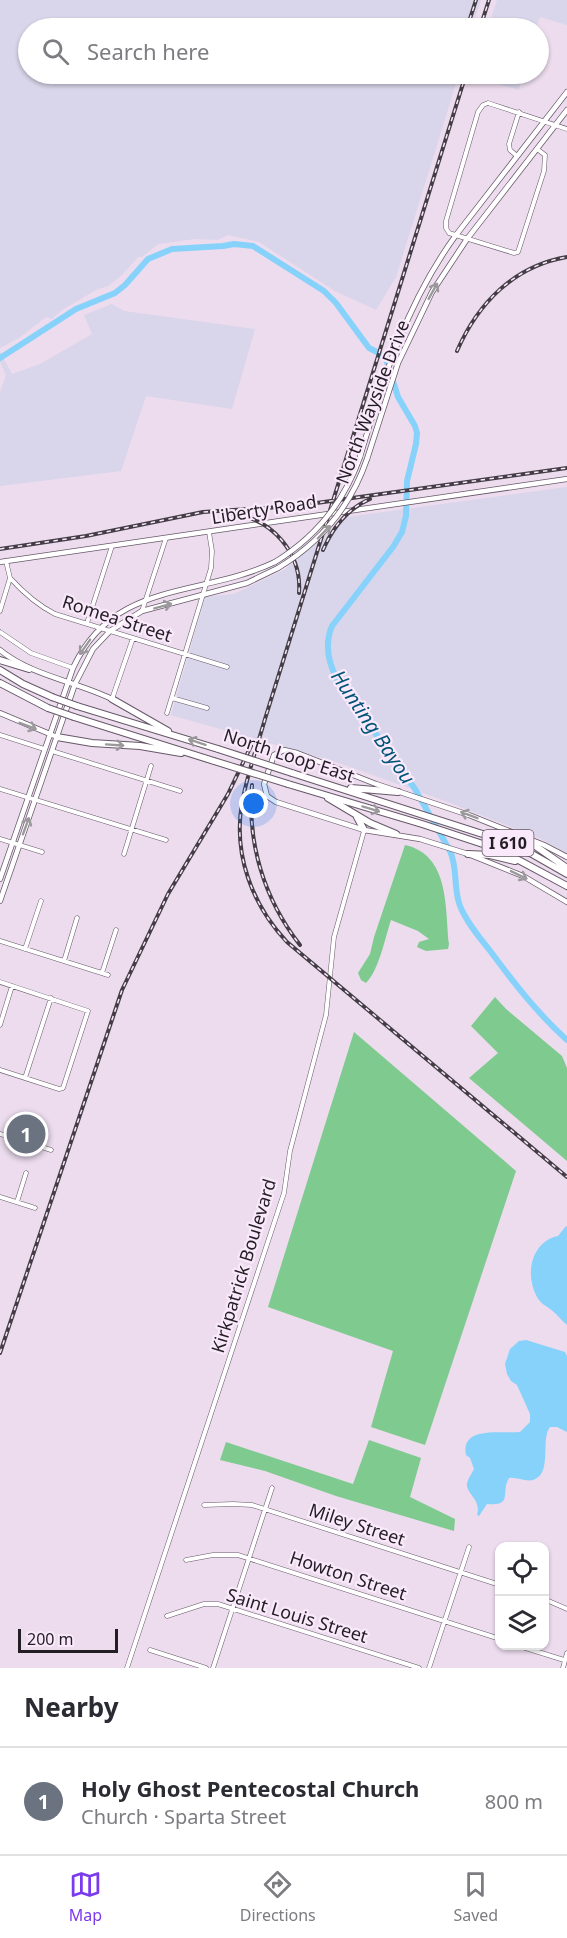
<!DOCTYPE html>
<meta charset="utf-8">
<style>
:root{--surface:#fff;--page:#f7f7f7;--text:#2b2b33;--muted:#7c7c81;--line:#e1e1e2;--accent:#7c3aed}
body{margin:0;font-family:"Noto Sans",sans-serif;background:var(--page);color:var(--text)}
.controls{position:absolute;right:18px;bottom:18px;display:grid;overflow:hidden;border-radius:12px;box-shadow:0 2px 4px #0004}
.controls button{width:54px;height:54px;display:grid;place-items:center;padding:0;border:0;border-bottom:2px solid var(--line);background:var(--surface);color:var(--text);font:30px sans-serif}
.scale{position:absolute;left:18px;bottom:15px;width:100px;box-sizing:border-box;padding-left:6px;border:3px solid #231d24;border-top:0;font-size:16px;line-height:21px;white-space:nowrap;color:#231d24;-webkit-text-stroke:4px #f9e9fb;paint-order:stroke}
.you{position:absolute;left:254px;top:804px;width:21px;height:21px;margin:-15px;border:4px solid #fff;border-radius:50%;background:#1a73e8;box-shadow:0 0 0 9px #1a73e833}
.badge{display:grid;place-items:center;width:39px;height:39px;border-radius:50%;background:var(--accent);color:#fff;font-size:20px;font-weight:700}
.pin{position:absolute;translate:-50% -50%;border:3px solid #fff;box-shadow:0 2px 6px #0006}
.list{margin:0;padding:0;list-style:none}
h2{display:flex;justify-content:space-between;align-items:center;height:78px;margin:0;padding:0 24px;font-size:26px}
h2 small{font-size:20px;font-weight:400;color:var(--muted)}
.list li{display:grid;grid-template-columns:39px 1fr auto;gap:18px;align-items:center;box-sizing:border-box;height:108px;padding:0 24px;border-top:2px solid var(--line)}
.list b{display:block;font-size:22px;white-space:nowrap}
.list p{margin:0;font-size:20px;white-space:nowrap;color:var(--muted)}
.list em{font-size:20px;font-style:normal;color:var(--muted)}
.icon{flex:none;width:33px;height:33px;fill:none;stroke:currentColor;stroke-width:2;stroke-linecap:round;stroke-linejoin:round}
.map{position:relative;flex:none;width:567px;height:1668px;overflow:hidden}
.search{position:absolute;background:var(--surface);box-shadow:0 2px 4px #0004;left:18px;right:18px;top:18px;height:66px;display:flex;align-items:center;gap:15px;box-sizing:border-box;padding:0 21px;border-radius:33px;color:var(--muted);font-size:22px}
.sheet{height:186px;background:var(--surface)}
nav{display:flex;justify-content:space-around;align-items:center;box-sizing:border-box;height:84px;border-top:2px solid var(--line);background:var(--surface);font-size:16px;color:var(--muted)}
nav a{display:grid;justify-items:center;gap:3px}
nav .on{color:var(--accent)}
.map>svg:first-child{display:block}
.industrial{fill:#d9d5ea}
.green{fill:#7eca8f}
.water{fill:#87d2fa}
.lines{fill:none;stroke-linecap:round;stroke-linejoin:round}
.river{stroke:#87d2fa;stroke-width:6}
.minor-casing{stroke:#675969;stroke-width:5}
.major-casing{stroke:#675969;stroke-width:6}
.highway-casing{stroke:#675969;stroke-width:8}
.minor{stroke:#fff;stroke-width:4}
.major{stroke:#fff;stroke-width:4.5}
.highway{stroke:#fff;stroke-width:6}
.rail-casing{stroke:#443d46;stroke-width:4}
.rail{stroke:#f9e9fb;stroke-width:1.5;stroke-dasharray:4.5;stroke-linecap:butt}
.major-bridge-casing{stroke:#675969;stroke-width:6;stroke-linecap:butt}
.highway-bridge-casing{stroke:#675969;stroke-width:8;stroke-linecap:butt}
.major-bridge{stroke:#fff;stroke-width:4.5}
.highway-bridge{stroke:#fff;stroke-width:6}
.oneway{stroke:#9c999c}
.labels{text-anchor:middle;stroke-width:4.5;stroke-linejoin:round;paint-order:stroke}
.shield{fill:#f9e9fb;stroke:#635a64;stroke-width:1.5}
.shield-label{font-size:16px;font-weight:bold;fill:#231d24}
.street-label{font-size:18px;fill:#231d24;stroke:#f9e9fb}
.water-label{font-size:20px;font-style:italic;fill:#005576;stroke:#f9e9fb}
</style>
<div class="map">
<svg width="567" height="1668" viewBox="0 0 567 1668">
<rect width="100%" height="100%" fill="#ecdcee"/>
<!-- industrial -->
<path class="industrial" d="M0,0H481L472,28H28V74H459L396,277L376,310L335,291L259,242L228,235L218,240L195,239L158,244L142,257H138L122,275L108,286L96,290L62,310L52,319L46,317L19,338L0,348Z
M497,0H567V25L540,17L536,28H488Z
M475,74H523L519,90L474,77Z
M112,304L124,311L255,329L232,409L146,396L121,471L0,486V392L6,375L0,362V351L12,374L40,364L92,334L84,315Z
M567,487V853L539,838L448,802L336,762L171,715L205,597L234,594L284,570L347,517Z"/>
<!-- green -->
<path class="green" d="M405,845C450,855 445,908 449,944L448,949L426,951L417,947L419,942L429,939L418,931L391,920C385,938 379,970 366,983L361,980L358,973L370,954L374,937Z
M495,997L506,1009L562,1056L567,1068V1161L469,1078L498,1053L471,1026Z
M354,1032L516,1171L425,1445L371,1427L393,1351L268,1307Z
M369,1440L421,1458L410,1497L455,1519L454,1531L336,1496L265,1471L220,1460L226,1442L353,1484Z"/>
<!-- water -->
<path class="water" d="M566,1226L567,1227V1325C561,1320 556,1313 550,1309C545,1305 541,1304 537,1297C524,1274 532,1241 558,1236Z
M526,1340L565,1352L567,1356V1432L557,1427H550C540,1439 553,1474 533,1480C525,1482 517,1477 509,1478C500,1493 514,1506 487,1504L479,1516L477,1515C482,1499 465,1494 467,1483C468,1479 472,1473 474,1469L470,1458L466,1455C460,1425 503,1434 520,1432L530,1422V1414L517,1385L511,1381L507,1374L505,1364L510,1349L519,1341Z"/>
<g class="lines">
<!-- river -->
<path class="river" d="M0,358L76,309L115,293L125,285L148,259L172,249L223,246L234,244L253,246L324,291L336,303L369,348L379,353L386,359L398,397L415,426L417,433L416,444L407,481L406,516L402,532L393,547L332,626C324,645 328,662 337,679L415,789L450,851C458,868 453,888 460,906C467,923 480,938 491,952C514,983 538,1014 567,1040"/>
<!-- minor casing -->
<g class="minor-casing">
<path id="minor" d="M537,149L545,155L544,171L518,252L514,253L449,233L446,228V221L478,112L483,105L488,103L567,129
M517,156L510,150L509,144L519,112
M10,578C22,591 39,606 55,614L227,667
M0,611L10,578L6,561
M142,611L166,538
M87,623L112,546
M0,632L31,653L73,668
M172,698L207,708
M112,699L133,638
M167,713L211,568L212,551L209,532
M0,735L44,749
M52,751L180,791
M0,789L166,840
M0,839L42,852
M124,854L151,766
M0,941L108,975
M25,949L41,901
M64,961L77,918
M102,973L116,930
M0,982L88,1011L63,1088L59,1089L0,1070
M0,1025L12,986
M25,1078L51,998
M0,1134L51,1150
M0,1197L35,1208
M17,1202L26,1173
M204,1505L233,1504L252,1505L500,1585
M186,1560L213,1555H238L500,1639
M544,1599L567,1609
M167,1616L204,1604H218L419,1668
M519,1646L564,1660
M150,1650L206,1668
M127,1668L284,1193L290,1151L326,1015L334,937L364,831
M213,1668L272,1488
M429,1668L469,1547
M563,1668L567,1653"/>
</g>
<!-- major casing -->
<g class="major-casing">
<path id="major" d="M360,457C383,378 407,302 456,235L567,92
M367,459L398,363L432,292L467,239L567,110
M0,562L567,479
M0,650C32,676 75,681 112,699
M0,713L57,737
M567,857L544,845L469,815L376,784L297,753L284,750L274,755L264,784L267,796L276,802L364,830L420,839L468,854L523,876L567,902
M0,879L73,668C114,579 200,598 275,562
M0,901L75,684L93,649L110,631L142,611L247,583L278,568"/>
</g>
<!-- highway casing -->
<g class="highway-casing">
<path id="highway" d="M0,660L29,669
M0,670L23,684L52,697
M0,683L48,708
M112,699L168,731
M77,706L218,749
M74,717L214,761
M57,737L92,743L140,746L181,753
M292,773L495,838L532,854L567,874
M288,784L422,824L498,849L567,886
M351,788L398,792
M328,798L370,823L396,834
M357,817L364,830
M521,836L567,868
M468,854L490,855L515,861"/>
</g>
<!-- minor -->
<use href="#minor" class="minor"/>
<!-- major -->
<use href="#major" class="major"/>
<!-- highway -->
<use href="#highway" class="highway"/>
<!-- rail casing -->
<g class="rail-casing">
<path id="rail" d="M467,28L476,0
M480,28L489,0
M466,74L265,719C257,747 247,775 242,803C233,854 252,905 287,942L567,1177
M457,351C478,303 514,266 567,257
M233,514C273,519 302,554 299,593
M0,549L86,536L203,512L295,506L567,468
M323,550C333,527 347,509 370,499
M252,785C247,843 264,899 300,945
M0,1353L122,990L168,894L228,794L251,746"/>
</g>
<!-- rail -->
<use href="#rail" class="rail"/>
<!-- major-bridge casing -->
<g class="major-bridge-casing">
<path id="major-bridge" d="M275,562C316,537 344,502 360,457
M278,568C321,542 351,506 367,459"/>
</g>
<!-- highway-bridge casing -->
<g class="highway-bridge-casing">
<path id="highway-bridge" d="M52,697L77,706
M48,708L74,717
M218,749L292,773
M214,761L288,784"/>
</g>
<!-- major-bridge -->
<use href="#major-bridge" class="major-bridge"/>
<!-- highway-bridge -->
<use href="#highway-bridge" class="highway-bridge"/>
</g>
<!-- one-way arrows -->
<defs><path id="oneway-shaft" d="M-6 0H5M1.5-3L5.5 0L1.5 3" fill="none" stroke-width="1.6" stroke-linecap="round" stroke-linejoin="round" transform="scale(1.5)"/></defs>
<g class="oneway">
<use href="#oneway-shaft" transform="translate(433 291) rotate(-61)"/>
<use href="#oneway-shaft" transform="translate(324 532) rotate(-46)"/>
<use href="#oneway-shaft" transform="translate(163 606) rotate(-15)"/>
<use href="#oneway-shaft" transform="translate(85 647) rotate(125)"/>
<use href="#oneway-shaft" transform="translate(28 726) rotate(21)"/>
<use href="#oneway-shaft" transform="translate(197 742) rotate(-162)"/>
<use href="#oneway-shaft" transform="translate(115 745) rotate(4)"/>
<use href="#oneway-shaft" transform="translate(371 809) rotate(17)"/>
<use href="#oneway-shaft" transform="translate(469 815) rotate(-159)"/>
<use href="#oneway-shaft" transform="translate(26 826) rotate(-70)"/>
<use href="#oneway-shaft" transform="translate(519 875) rotate(26)"/>
</g>
<g class="labels">
<!-- shield labels -->
<rect class="shield" x="482.5" y="830" width="51" height="26" rx="4.5"/>
<g class="shield-label">
<text x="508" y="849">I 610</text>
</g>
<!-- street labels -->
<g class="street-label">
<text transform="translate(373 402) rotate(-69)" y="6">North Wayside Drive</text>
<text transform="translate(264 510) rotate(-9)" y="6">Liberty Road</text>
<text transform="translate(117 619) rotate(18)" y="6">Romea Street</text>
<text transform="translate(289 756) rotate(18)" y="6">North Loop East</text>
<text transform="translate(244 1266) rotate(-73)" y="6">Kirkpatrick Boulevard</text>
<text transform="translate(357 1525) rotate(18)" y="6">Miley Street</text>
<text transform="translate(348 1576) rotate(18)" y="6">Howton Street</text>
<text transform="translate(297 1616) rotate(17)" y="6">Saint Louis Street</text>
</g>
<!-- water labels -->
<g class="water-label">
<text transform="translate(373 727) rotate(56)" y="7">Hunting Bayou</text>
</g>
</g>
</svg>
<div class="controls">
<button><svg class="icon" aria-label="locate" viewBox="0 0 24 24"><circle cx="12" cy="12" r="6"/><path d="M12 2v4M12 18v4M2 12h4M18 12h4"/></svg></button>
<button><svg class="icon" aria-label="layers" viewBox="0 0 24 24"><path d="M12 4l9 5-9 5-9-5zM3 14l9 5 9-5"/></svg></button>
</div>
<div class="scale">200 m</div>
<div class="you"></div>
<div class="pin badge" style="left:26px;top:1134px;background:#6b7280">1</div>
<div class="search"><svg class="icon" aria-label="search" viewBox="0 0 24 24"><circle cx="10" cy="10" r="6"/><path d="M15 15l6 6"/></svg>Search here</div>
</div>
<section class="sheet">
<h2>Nearby<small></small></h2>
<ul class="list">
<li><span class="badge" style="background:#6b7280">1</span><div><b>Holy Ghost Pentecostal Church</b><p>Church · Sparta Street</p></div><em>800 m</em></li>
</ul>
</section>
<nav>
<a class="on"><svg class="icon" aria-label="map" viewBox="0 0 24 24"><path d="M3 6l6-2 6 2 6-2v14l-6 2-6-2-6 2zM9 4v14M15 6v14"/></svg>Map</a>
<a><svg class="icon" aria-label="directions" viewBox="0 0 24 24"><path d="M12 3l9 9-9 9-9-9zM9 14v-3h6M13 9l2 2-2 2"/></svg>Directions</a>
<a><svg class="icon" aria-label="saved" viewBox="0 0 24 24"><path d="M7 4h10v16l-5-4-5 4z"/></svg>Saved</a>
</nav>
